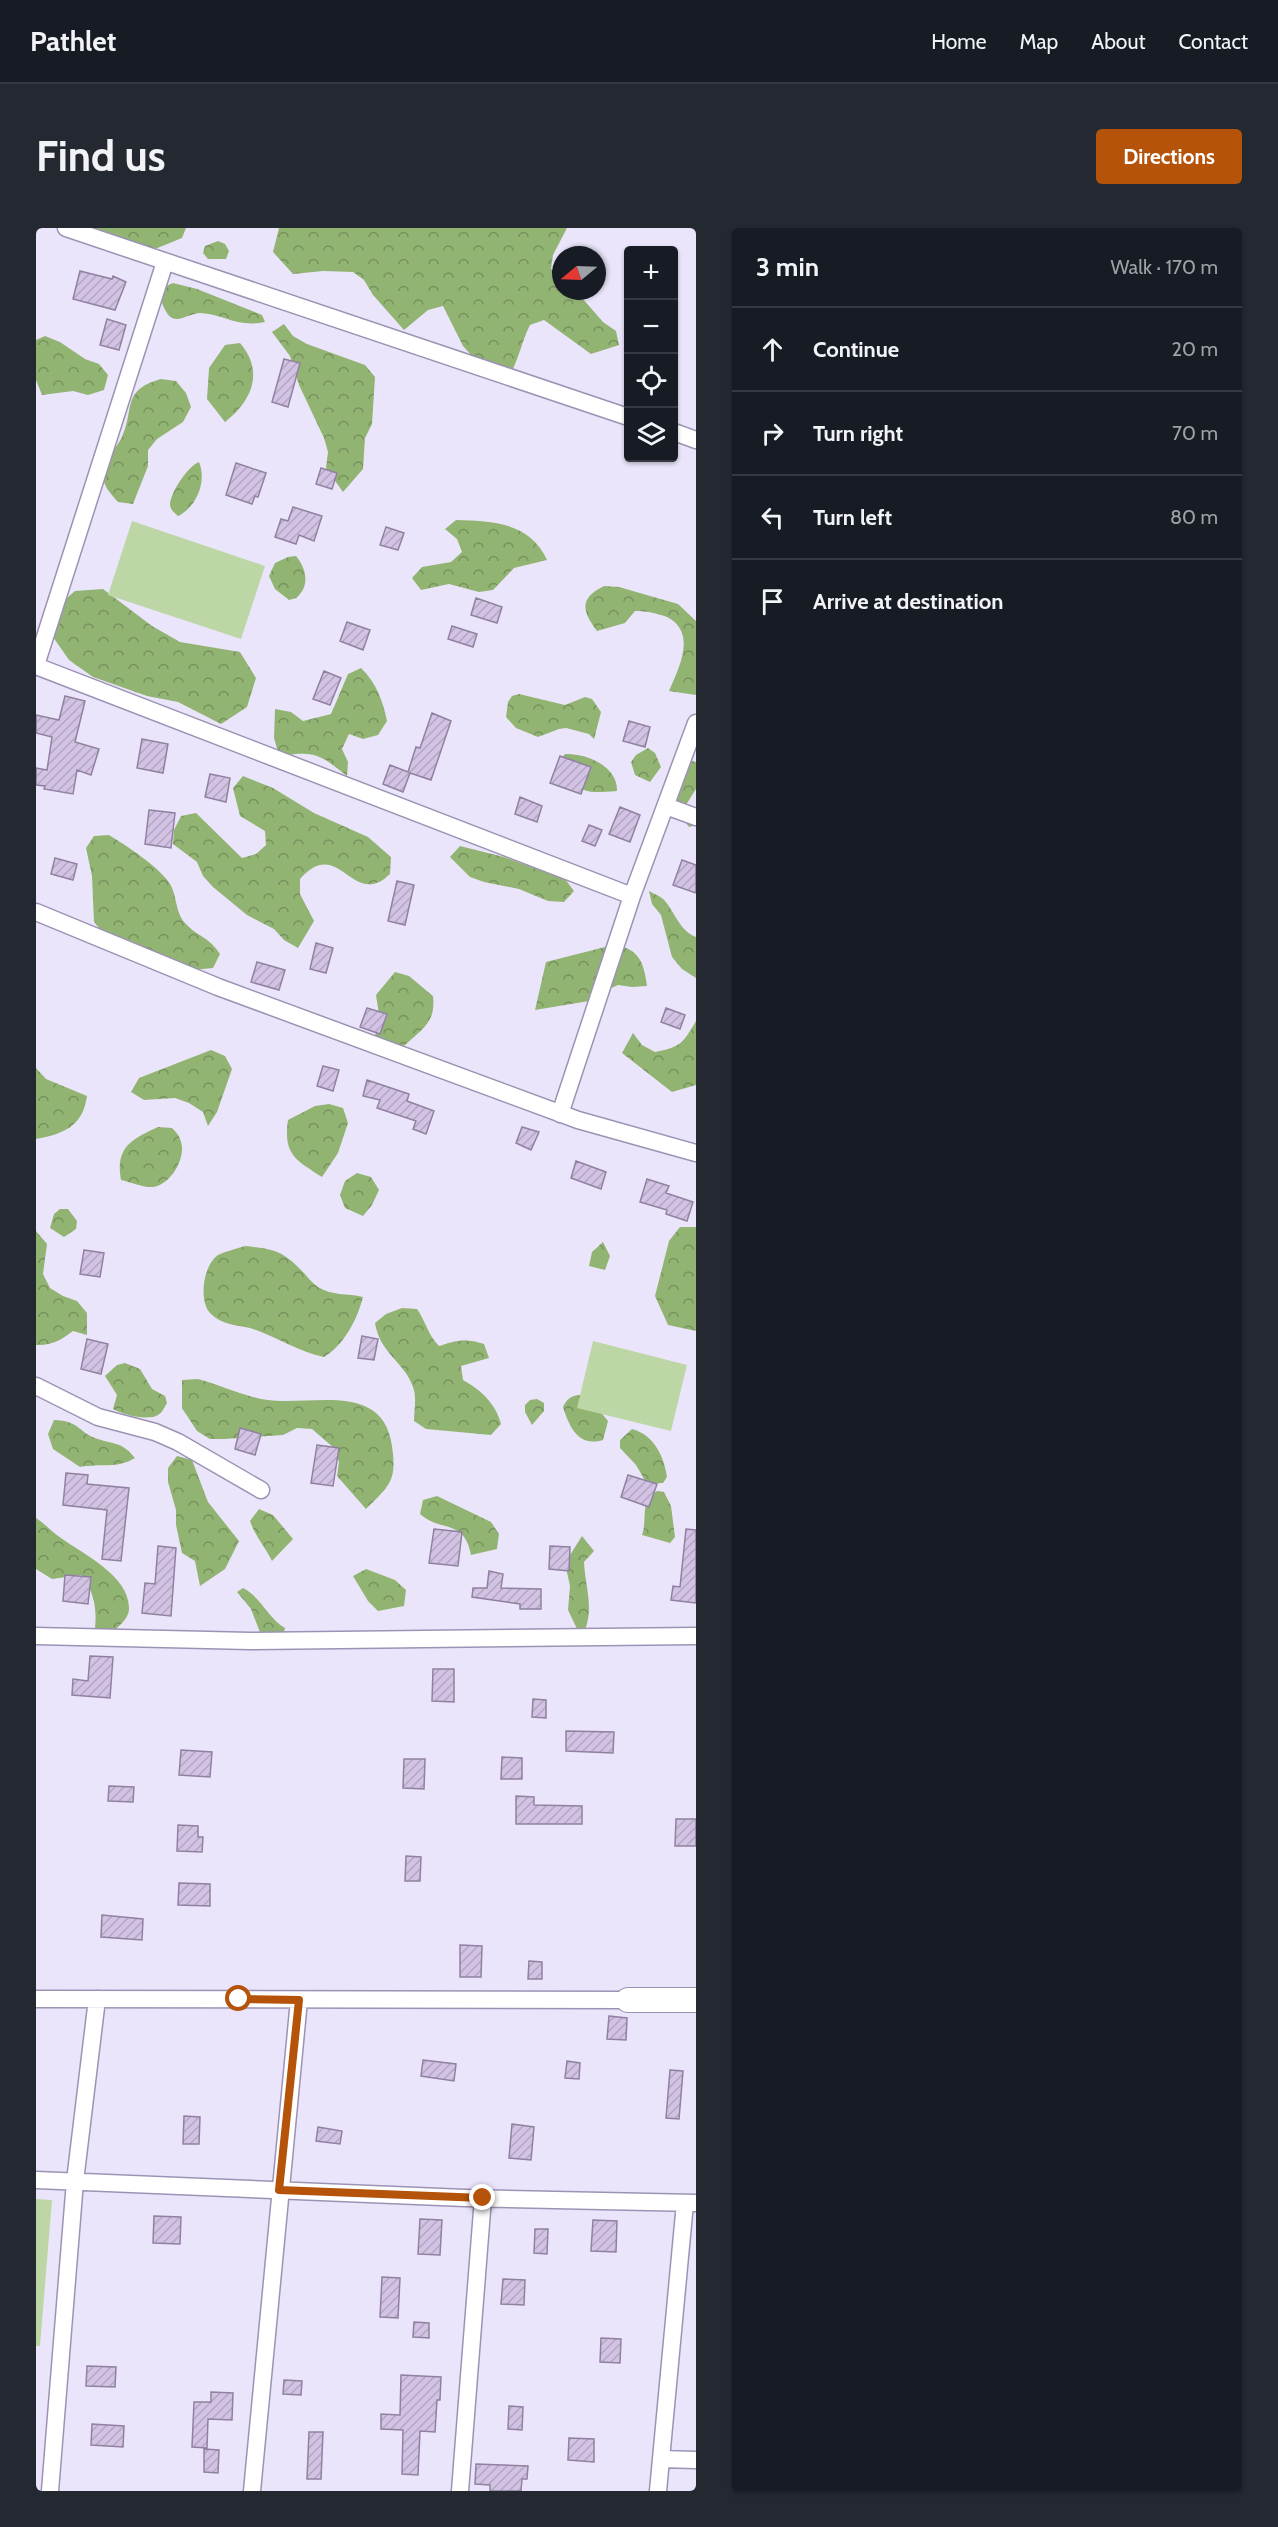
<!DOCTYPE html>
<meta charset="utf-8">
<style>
:root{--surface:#171b24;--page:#242831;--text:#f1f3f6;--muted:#9ea1a6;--line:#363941;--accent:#b45309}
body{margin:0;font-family:Cabin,sans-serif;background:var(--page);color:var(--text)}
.controls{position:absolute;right:18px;top:18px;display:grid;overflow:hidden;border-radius:6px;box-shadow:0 2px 4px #0004}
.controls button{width:54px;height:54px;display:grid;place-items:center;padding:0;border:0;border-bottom:2px solid var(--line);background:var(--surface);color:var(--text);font:30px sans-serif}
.compass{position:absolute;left:516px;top:18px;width:54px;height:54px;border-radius:50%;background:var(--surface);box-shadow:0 2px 4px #0004;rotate:251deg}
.stop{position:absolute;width:18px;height:18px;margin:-14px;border:4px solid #b45309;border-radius:50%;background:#fff}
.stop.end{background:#b45309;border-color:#fff;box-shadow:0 2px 6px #0008}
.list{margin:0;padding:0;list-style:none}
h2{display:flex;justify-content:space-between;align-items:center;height:78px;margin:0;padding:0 24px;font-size:26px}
h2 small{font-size:20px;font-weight:400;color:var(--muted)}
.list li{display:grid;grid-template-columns:39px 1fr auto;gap:18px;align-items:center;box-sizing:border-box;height:84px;padding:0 24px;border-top:2px solid var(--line)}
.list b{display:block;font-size:22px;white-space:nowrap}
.list em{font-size:20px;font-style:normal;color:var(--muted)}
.icon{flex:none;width:33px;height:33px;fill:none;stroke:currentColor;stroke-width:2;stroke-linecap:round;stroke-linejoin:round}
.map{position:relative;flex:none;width:660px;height:2263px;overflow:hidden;border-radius:6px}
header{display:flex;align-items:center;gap:36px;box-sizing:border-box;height:84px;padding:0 30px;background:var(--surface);border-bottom:2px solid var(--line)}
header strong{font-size:28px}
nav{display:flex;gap:33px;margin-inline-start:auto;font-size:21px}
.intro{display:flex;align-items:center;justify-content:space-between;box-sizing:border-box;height:144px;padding:0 36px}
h1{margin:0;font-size:42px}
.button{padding:15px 27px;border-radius:6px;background:var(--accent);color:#fff;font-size:21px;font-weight:700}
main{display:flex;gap:36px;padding:0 36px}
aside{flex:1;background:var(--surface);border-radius:6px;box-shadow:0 2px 4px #0004}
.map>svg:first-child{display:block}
.forest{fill:url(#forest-crowns)}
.pitch{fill:#bdd6a6}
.building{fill:url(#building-hatch);stroke:#9181a1;stroke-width:1.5}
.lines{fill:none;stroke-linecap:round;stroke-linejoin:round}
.street-casing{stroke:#9c93b4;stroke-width:19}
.secondary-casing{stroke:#9c93b4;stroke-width:26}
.street{stroke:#fff;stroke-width:16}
.secondary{stroke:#fff;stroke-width:24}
.route{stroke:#b45309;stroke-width:8}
</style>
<header>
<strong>Pathlet</strong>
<nav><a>Home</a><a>Map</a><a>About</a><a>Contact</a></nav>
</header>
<div class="intro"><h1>Find us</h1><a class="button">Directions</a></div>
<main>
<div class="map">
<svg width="660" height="2263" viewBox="0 0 660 2263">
<defs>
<pattern id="forest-crowns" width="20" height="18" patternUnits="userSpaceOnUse" patternTransform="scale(1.5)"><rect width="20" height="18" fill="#92b472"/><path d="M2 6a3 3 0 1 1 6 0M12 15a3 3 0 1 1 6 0" fill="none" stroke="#76915d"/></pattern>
<pattern id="building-hatch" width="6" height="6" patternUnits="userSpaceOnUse" patternTransform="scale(1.5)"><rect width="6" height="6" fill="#d2c2e3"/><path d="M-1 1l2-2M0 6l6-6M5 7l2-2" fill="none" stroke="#b3a6c2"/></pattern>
</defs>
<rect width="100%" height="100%" fill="#ebe5fb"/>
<!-- forest -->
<path class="forest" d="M49,0H150L146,10L119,21Z
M243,0H531L517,27L515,41L525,47V63H540L567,94L580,103L583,117L555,126L508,92L494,97C485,115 482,135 471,152L456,150L427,118L407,78L392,82L368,102L337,67L328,52L317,44L287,43L257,46L237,24Z
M182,13L189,16L193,23L190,31H172L167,25L169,18Z
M137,55L161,61L226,87L229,94C201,100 188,86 164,85C155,85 144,94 136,90C129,86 123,69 123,61Z
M248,96L257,108L271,116L329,137L339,149L336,196L329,210L327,241L307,264L290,240L292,224L288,210L263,157L254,128L236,104Z
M9,108L24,114L49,131L63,136L72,147L68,162L52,167L37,163L6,167L0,152V112Z
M204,115C228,143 217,172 189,194L171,171L173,140L189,117Z
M125,151L140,153L150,165L155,179L147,194L121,211L112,222V238L97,276L82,274C75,266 66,257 67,246C68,231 80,221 86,209C99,181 85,162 125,151Z
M163,234C171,253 161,279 142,288C139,285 135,283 134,277C134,265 152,238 163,234Z
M420,292C456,293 494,294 511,332L478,340L457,362L443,364L413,356L385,362L376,350L386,339L415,334L426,324L421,311L409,301Z
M260,328C271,341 274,359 260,370L253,372L239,361L233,348L239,335L252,329Z
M568,358L583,359L642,376L660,393V467L633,463C645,436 660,404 631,389C619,385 611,383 599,383L589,395L561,403C545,382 544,370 568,358Z
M67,361L116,398L144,414L204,424L220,450L211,479L185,496L142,474L111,468L57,449L33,432L17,409L18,381L39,363Z
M325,440C340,454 347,473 351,493L342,507L327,511L313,506L306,521L312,534L311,548C299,539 286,526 270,526C256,525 257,529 242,524L238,510L239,481L255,484L267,493L295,486L312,446Z
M483,466L529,477L549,469L556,471L565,484L558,511L553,506L530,500L523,501L502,509L480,500L470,489L472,474L476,468Z
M612,520L619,525L625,539L614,554L599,547L595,534L600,527Z
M529,526C550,525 582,538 581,563C540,566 547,564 524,532Z
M657,533L660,534V561L650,577L656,582L660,597L653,599L640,582L636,552L644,540Z
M207,548L237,560L278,585L332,609L355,629L354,646C351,648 347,653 343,654C313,668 299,611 264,651V666L278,693L262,720L248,712L238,701L211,687L177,659L167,648L161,634L137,616L138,602L145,588L160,585L206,630L220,626L230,617L229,603L204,588L197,560Z
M73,607C91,618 120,637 132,653C142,666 138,684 150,696C162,709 172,708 184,726L177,740L148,743L67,705L58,694L56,648L50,620L58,608Z
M424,618L468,629L529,651L538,663L528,674L512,673L483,661L448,654L434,649L414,629Z
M613,663C618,666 625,668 629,673C639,685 644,703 660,709V750L646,741L636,729L625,687L616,676Z
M577,717C603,720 608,734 611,758L596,759L582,757L569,763L559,772L499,782L510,734Z
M359,744L373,748L397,768C400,795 386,801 367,819L330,817C349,801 343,789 340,767Z
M660,793V857L636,864L586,825L597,805L606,817L619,824C645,819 647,815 660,793Z
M175,822L189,828L196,841L181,884L172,898L167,884L153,875L139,870L108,872L95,864L103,850Z
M0,840L10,851L51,868C47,898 28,906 0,911Z
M293,876L307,880L312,895L302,925L286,949C260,932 247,927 252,892L279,878Z
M122,899L136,900C139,903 143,907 144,911C152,928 135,957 117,959C108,960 94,954 85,952C79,919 96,911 122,899Z
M321,945L335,949L343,962L336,977L327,988L309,980L304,967L309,953Z
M24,981H32L41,993L40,1001L28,1009L14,1000L18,986Z
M644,999H660V1103L632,1097L619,1068L633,1013Z
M0,1003L11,1016L7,1046L14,1060L27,1068L41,1073L51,1085V1107L37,1103C25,1112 15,1118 0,1117Z
M567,1014L574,1028L569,1042L553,1038L556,1024Z
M209,1018C237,1021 246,1022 266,1043C271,1048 276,1055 282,1059C295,1068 312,1065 327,1069C321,1092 308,1117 288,1129C262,1124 240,1108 214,1100C200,1097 187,1097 175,1086C162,1074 167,1037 182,1027C190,1023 200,1021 209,1018Z
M366,1080L381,1081C390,1094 392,1107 403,1118C420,1112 431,1110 448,1116L453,1130L425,1138L427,1152C445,1162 460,1176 465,1196L455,1207L390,1201L378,1193C378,1183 381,1169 377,1159C368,1133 344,1126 339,1095L350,1086Z
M89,1135L104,1141L116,1161L129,1168L131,1175C128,1180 126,1185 122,1187C112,1193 87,1187 77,1181L81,1167L69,1148L81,1137Z
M162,1151C184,1157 210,1169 232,1172C276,1178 347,1153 356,1218C361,1253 354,1257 330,1281L301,1248L303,1234L298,1220L276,1201L261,1200L247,1207L188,1211H174L161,1203L146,1180V1152Z
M543,1167L557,1175L572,1193L567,1212C543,1219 534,1201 527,1179C531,1171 534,1168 543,1167Z
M501,1171L508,1175V1183L496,1197L489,1184V1177L494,1172Z
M18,1192C45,1193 42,1205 62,1211C80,1217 86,1214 99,1230C81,1241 65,1235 44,1239L17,1221L12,1206Z
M596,1201C618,1207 628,1228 631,1249L627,1255L611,1256L600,1237L584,1220V1212Z
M141,1228L156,1232L172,1274L203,1313L189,1341L164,1358L159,1333L146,1325L140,1297V1282L132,1254V1240Z
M621,1263L628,1264L635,1278L639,1309L634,1315L606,1307C612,1290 603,1274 621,1263Z
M401,1268L455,1294L463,1306L461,1321L435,1327C428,1290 405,1305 384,1286L387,1272Z
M223,1281L237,1287L257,1311L236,1333C229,1319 219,1308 214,1293Z
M0,1290C9,1296 16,1304 25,1310C47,1326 94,1348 93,1381C93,1391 81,1400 74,1406L59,1401C61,1379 58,1364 45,1347L16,1351L0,1341Z
M546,1308L558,1323L548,1334C549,1358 558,1378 549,1402L543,1405L532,1382L534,1358L529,1335Z
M330,1341L359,1352L370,1362L368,1378L342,1383L332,1373L317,1348Z
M207,1360C225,1369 232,1390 249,1400L247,1407L227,1412L215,1381L201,1364Z"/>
<!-- pitch -->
<path class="pitch" d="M96,293L229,338L205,411L72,367Z
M557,1113L651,1137L635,1203L541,1180Z
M0,1971L16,1972L4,2118H0Z"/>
<!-- building -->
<path class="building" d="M44,43L76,51L77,48L90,54L79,82L37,71Z
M71,91L90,97L83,122L64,117Z
M248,131L264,135L252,179L236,174Z
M200,235L230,245L222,269L219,268L216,276L190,267Z
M285,240L301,245L296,261L280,256Z
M257,279L286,288L278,313L263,307L260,316L239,309L245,291L252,293Z
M350,299L368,305L362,322L344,317Z
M440,370L466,379L461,395L435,387Z
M311,394L334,402L327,422L304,413Z
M416,398L441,406L437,419L412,411Z
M288,443L305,450L294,477L277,471Z
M29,468L49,473L39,514L63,521L55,547L41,542L37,566L8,561L9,558L0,557V540L11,542L16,509L0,505V487L23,492Z
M396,485L415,493L395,552L374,545L367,564L347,556L354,537L372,544L380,519L384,520Z
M593,493L614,499L609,519L587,513Z
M106,511L132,516L127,545L101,540Z
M524,528L555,539L545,566L514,555Z
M174,546L194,550L190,574L169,569Z
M484,569L506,578L501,594L479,586Z
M584,579L604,587L594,614L573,606Z
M113,582L139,585L135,620L109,616Z
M553,597L566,602L559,618L546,613Z
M19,630L41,636L37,652L15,646Z
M646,632L660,637V665L637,657Z
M361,653L378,657L369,697L352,693Z
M280,715L297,720L290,745L274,741Z
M221,734L249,742L243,762L215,754Z
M331,780L351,786L344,806L324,799Z
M630,780L649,787L644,801L625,794Z
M287,838L303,842L297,863L281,858Z
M331,852L373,866L371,873L398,883L390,906L377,901L380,893L341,880L344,872L327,868Z
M486,899L503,904L495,922L480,915Z
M540,933L570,944L565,961L535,950Z
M611,951L633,958L630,965L657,974L651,993L630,986L631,982L604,974Z
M48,1022L68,1025L64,1049L44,1046Z
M326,1108L342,1111L338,1132L322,1130Z
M51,1111L72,1116L65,1146L45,1141Z
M204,1200L225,1206L219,1227L199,1221Z
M281,1217L303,1220L297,1258L275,1255Z
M30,1245L52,1247L51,1256L93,1260L85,1333L66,1331L71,1282L27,1277Z
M592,1247L621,1256L613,1279L585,1269Z
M398,1301L426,1304L422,1338L393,1335Z
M650,1301L660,1302V1375L635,1372L637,1358L644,1359Z
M122,1318L140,1320L135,1388L106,1385L109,1355L119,1356Z
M514,1318L534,1319L533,1343L513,1341Z
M453,1343L467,1346L465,1360L505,1361V1381H484V1376L436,1369L437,1360H451Z
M29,1347L55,1349L52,1376L27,1373Z
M54,1428L77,1429L74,1470L36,1467L37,1451L52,1453Z
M397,1441H418V1474L396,1473Z
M497,1471L510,1472V1490L496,1489Z
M530,1503L578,1504L577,1525L530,1523Z
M145,1522L176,1524L174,1549L143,1547Z
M466,1529L486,1530V1551H465Z
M368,1531H389L388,1561L367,1560Z
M73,1558L98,1559L97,1574L72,1573Z
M480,1568L498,1569V1577L546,1578V1596H480Z
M640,1591H660V1618H639Z
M142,1597L162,1598V1609H167L166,1624L141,1623Z
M370,1628L385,1629L384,1653H369Z
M143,1655L174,1656V1678L142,1677Z
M66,1687L107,1691L106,1712L65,1709Z
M424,1717L446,1718L445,1749H424Z
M493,1733L506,1734V1751H492Z
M573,1788L591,1790L590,1812L571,1811Z
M387,1832L420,1836L418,1853L385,1848Z
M531,1833L544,1835L543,1851L529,1850Z
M634,1842L647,1843L643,1891L630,1890Z
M148,1888L164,1889L163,1916H147Z
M476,1896L498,1899L495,1932L473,1930Z
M282,1899L306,1903L304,1916L280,1913Z
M118,1988L145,1989L144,2016L117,2015Z
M384,1991L406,1992L404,2027L382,2026Z
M557,1992L581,1993L580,2024L555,2023Z
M499,2001H512L511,2026L498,2025Z
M346,2049L364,2050L362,2090L344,2089Z
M467,2051L489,2052L488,2077L465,2076Z
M378,2094L393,2095V2110L377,2109Z
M565,2110L585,2111L584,2135L564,2134Z
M51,2138L80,2139L79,2159L50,2158Z
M365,2147L405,2149L404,2172H401L399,2204L384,2203L382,2247L366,2246L367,2202L345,2201V2186L364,2187Z
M248,2152L266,2153L265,2167L247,2166Z
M175,2164L197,2165L196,2192L172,2191L171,2220L156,2219L158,2174H175Z
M473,2178L487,2179L486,2202L472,2201Z
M56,2196L88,2198L87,2219L55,2217Z
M273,2204H287L285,2251H271Z
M533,2210L558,2211V2234L532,2232Z
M168,2221L183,2222L182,2245L168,2244Z
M440,2236L492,2238L491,2251H486L485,2263H454V2257L439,2256Z"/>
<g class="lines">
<!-- street casing -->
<g class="street-casing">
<path id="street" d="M30,0L592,189
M638,204L660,212
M0,437L129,34
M0,438L596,668
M630,578L660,589
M0,684L182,759L542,892L660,925
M524,886L596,668L660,495
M0,1158L62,1189L119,1204L142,1214L225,1262
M0,1408L214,1413L660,1408
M0,1771L592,1772
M0,1952L429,1970L660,1975
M625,2231L660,2232
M14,2263L39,1953L61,1771
M216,2263L263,1772
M424,2263L447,1970
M622,2263L649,1975"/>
</g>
<!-- secondary casing -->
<g class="secondary-casing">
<path id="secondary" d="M592,1772H660"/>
</g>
<!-- street -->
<use href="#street" class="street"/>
<!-- secondary -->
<use href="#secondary" class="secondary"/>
</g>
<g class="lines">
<!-- route -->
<path class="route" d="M203,1771L263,1772L243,1962L447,1970"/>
</g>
</svg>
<div class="controls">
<button>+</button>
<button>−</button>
<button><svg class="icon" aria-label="locate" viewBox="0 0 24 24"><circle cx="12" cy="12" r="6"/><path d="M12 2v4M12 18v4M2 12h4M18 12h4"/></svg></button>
<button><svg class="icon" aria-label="layers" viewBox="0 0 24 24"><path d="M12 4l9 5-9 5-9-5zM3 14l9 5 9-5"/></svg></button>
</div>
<svg class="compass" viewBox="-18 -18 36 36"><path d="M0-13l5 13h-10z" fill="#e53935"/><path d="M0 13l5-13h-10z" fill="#9ea1a6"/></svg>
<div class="stop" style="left:203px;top:1771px"></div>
<div class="stop end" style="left:447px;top:1970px"></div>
</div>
<aside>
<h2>3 min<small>Walk · 170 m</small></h2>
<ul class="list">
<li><svg class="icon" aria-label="ahead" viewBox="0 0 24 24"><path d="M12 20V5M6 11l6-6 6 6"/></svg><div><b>Continue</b></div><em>20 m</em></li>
<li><svg class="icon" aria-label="right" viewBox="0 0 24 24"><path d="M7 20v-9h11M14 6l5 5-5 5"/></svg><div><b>Turn right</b></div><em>70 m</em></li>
<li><svg class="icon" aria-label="left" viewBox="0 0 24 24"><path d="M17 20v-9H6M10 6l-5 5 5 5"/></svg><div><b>Turn left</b></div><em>80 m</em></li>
<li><svg class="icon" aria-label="arrive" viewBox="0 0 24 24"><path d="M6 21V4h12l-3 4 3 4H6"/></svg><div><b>Arrive at destination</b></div></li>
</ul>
</aside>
</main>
